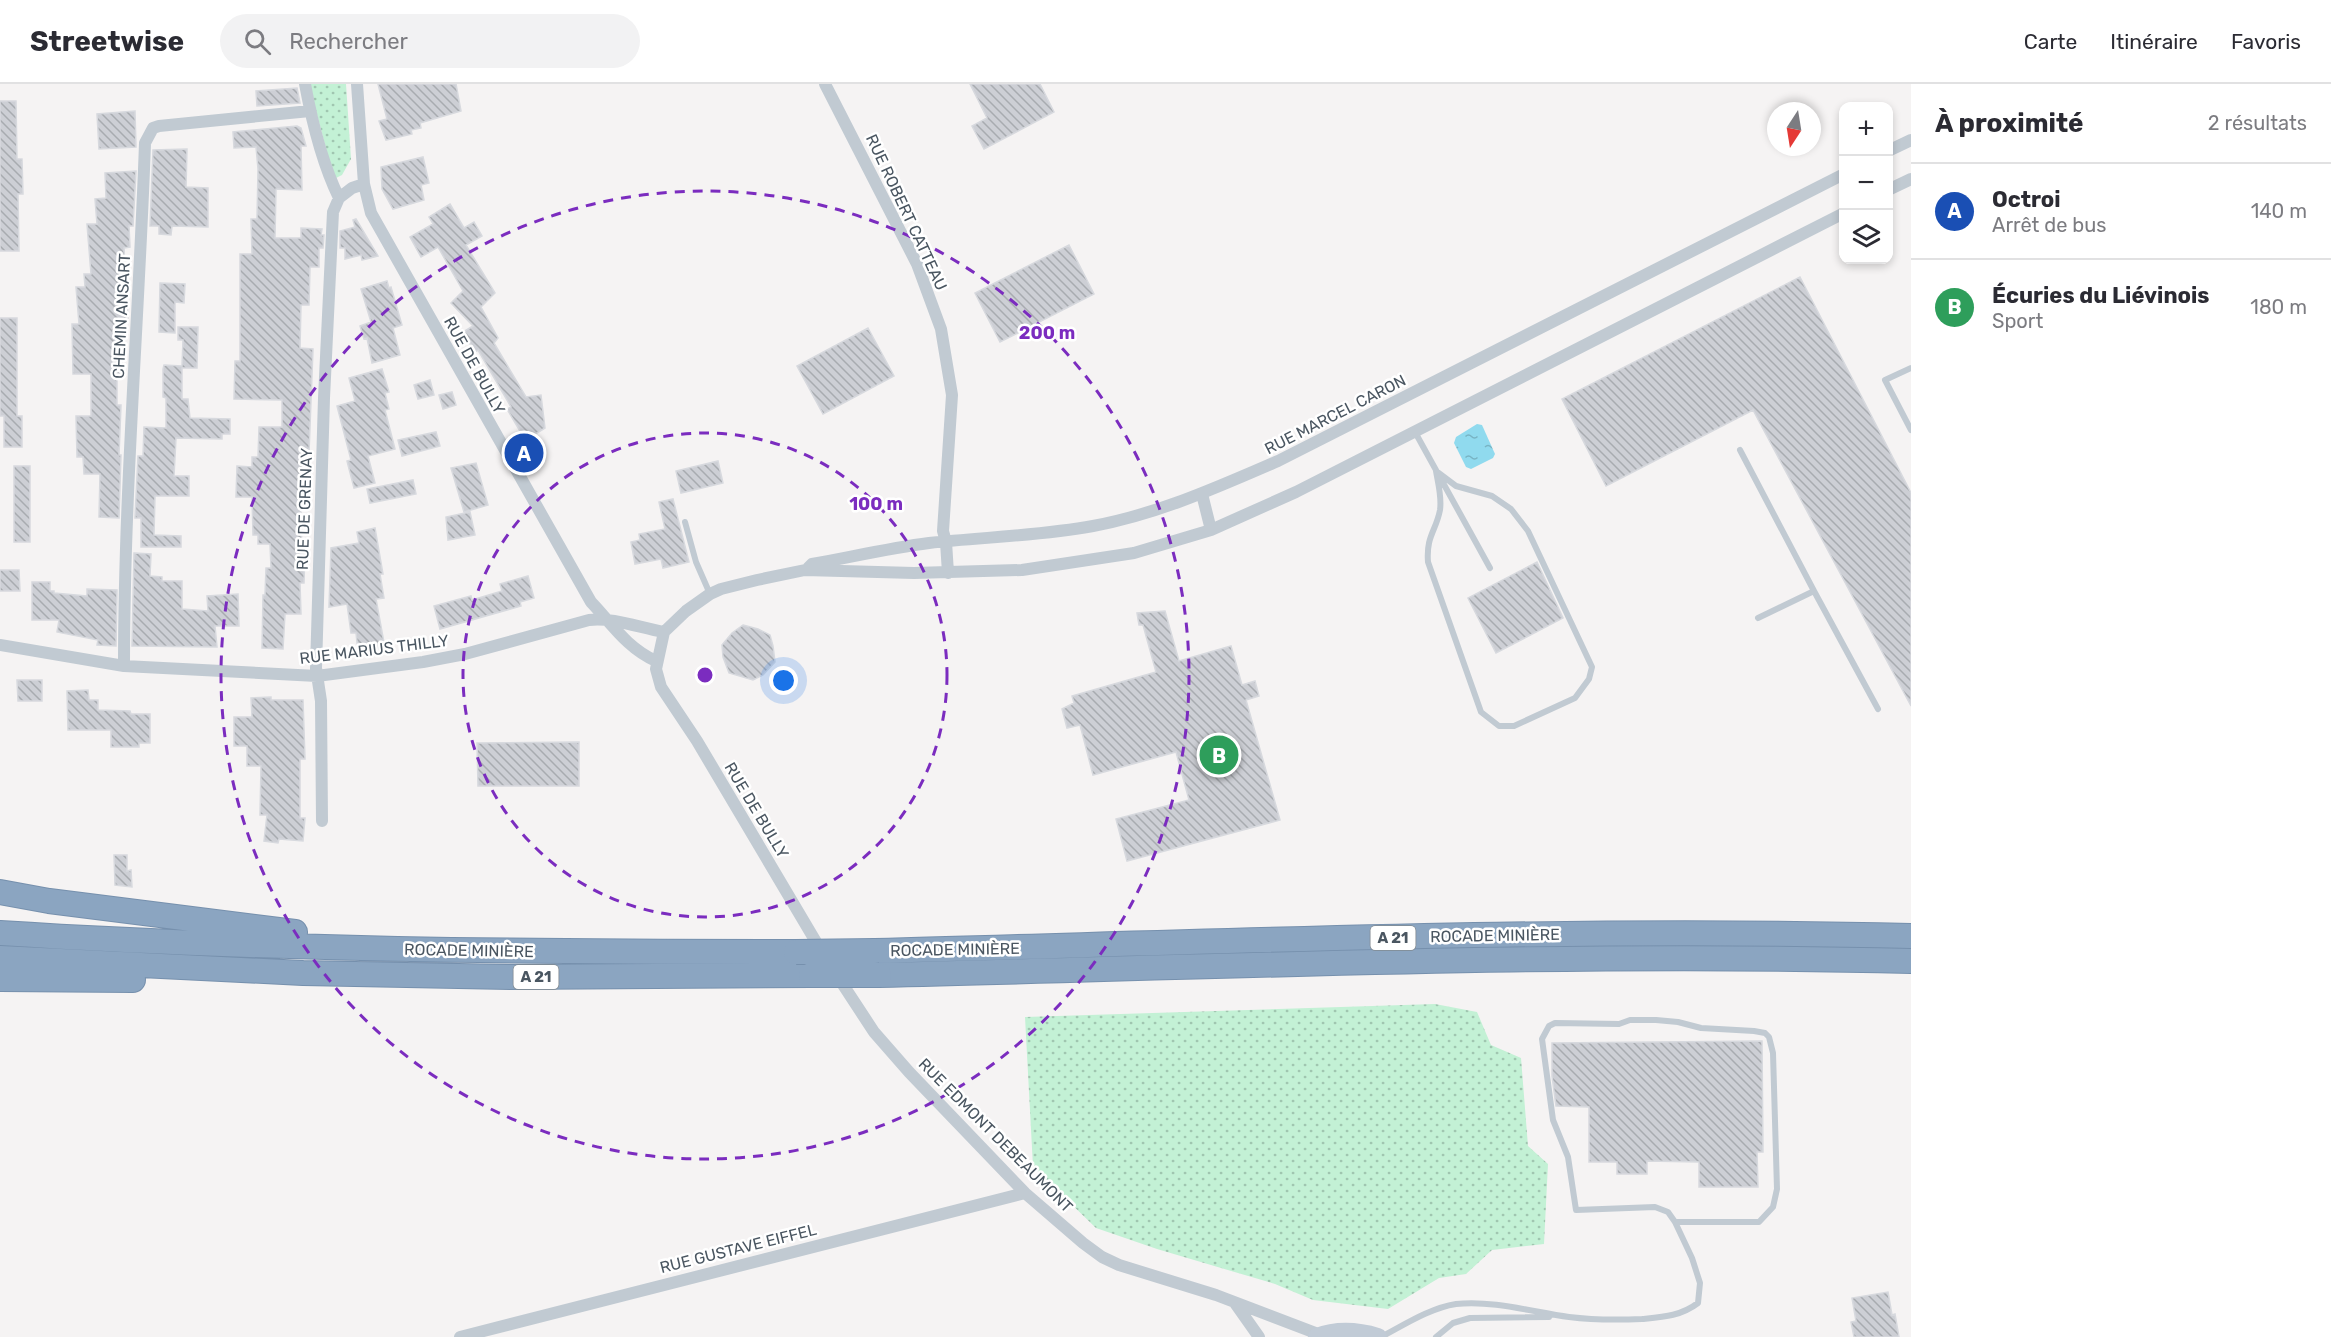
<!DOCTYPE html>
<html lang="fr">
<meta charset="utf-8">
<style>
:root{--surface:#fff;--page:#f2f2f3;--text:#2b2b33;--muted:#7c7c81;--line:#e1e1e2;--accent:#0b8043}
body{margin:0;font-family:Rubik,sans-serif;background:var(--page);color:var(--text)}
.controls{position:absolute;right:18px;top:18px;display:grid;overflow:hidden;border-radius:12px;box-shadow:0 3px 9px #0003}
.controls button{width:54px;height:54px;display:grid;place-items:center;padding:0;border:0;border-bottom:2px solid var(--line);background:var(--surface);color:var(--text);font:30px sans-serif}
.compass{position:absolute;left:1767px;top:18px;width:54px;height:54px;border-radius:50%;background:var(--surface);box-shadow:0 3px 9px #0003;rotate:192deg}
.you{position:absolute;left:784px;top:597px;width:21px;height:21px;margin:-15px;border:4px solid #fff;border-radius:50%;background:#1a73e8;box-shadow:0 0 0 9px #1a73e833}
.badge{display:grid;place-items:center;width:39px;height:39px;border-radius:50%;background:var(--accent);color:#fff;font-size:20px;font-weight:700}
.pin{position:absolute;translate:-50% -50%;border:3px solid #fff;box-shadow:0 2px 6px #0006}
.list{margin:0;padding:0;list-style:none}
h2{display:flex;justify-content:space-between;align-items:center;height:78px;margin:0;padding:0 24px;font-size:26px}
h2 small{font-size:20px;font-weight:400;color:var(--muted)}
.list li{display:grid;grid-template-columns:39px 1fr auto;gap:18px;align-items:center;box-sizing:border-box;height:96px;padding:0 24px;border-top:2px solid var(--line)}
.list b{display:block;font-size:22px;white-space:nowrap}
.list p{margin:0;font-size:20px;white-space:nowrap;color:var(--muted)}
.list em{font-size:20px;font-style:normal;color:var(--muted)}
.icon{flex:none;width:33px;height:33px;fill:none;stroke:currentColor;stroke-width:2;stroke-linecap:round;stroke-linejoin:round}
.map{position:relative;flex:none;width:1911px;height:1253px;overflow:hidden}
header{display:flex;align-items:center;gap:36px;box-sizing:border-box;height:84px;padding:0 30px;background:var(--surface);border-bottom:2px solid var(--line)}
header strong{font-size:28px}
nav{display:flex;gap:33px;margin-inline-start:auto;font-size:21px}
.search{width:420px;height:54px;background:var(--page);display:flex;align-items:center;gap:15px;box-sizing:border-box;padding:0 21px;border-radius:33px;color:var(--muted);font-size:22px}
main{display:flex}
aside{flex:1;background:var(--surface)}
.map>svg:first-child{display:block}
.grass{fill:url(#grass-dots)}
.water{fill:url(#water-ripples)}
.building{fill:url(#building-back-hatch);stroke:#d7d9de;stroke-width:1.5}
.lines{fill:none;stroke-linecap:round;stroke-linejoin:round}
.motorway-casing{stroke:#7690ad;stroke-width:26}
.service{stroke:#c1cad2;stroke-width:6}
.minor{stroke:#c1cad2;stroke-width:12}
.secondary{stroke:#c1cbd6;stroke-width:18}
.motorway{stroke:#8ba5c1;stroke-width:24}
.motorway-bridge-casing{stroke:#7690ad;stroke-width:26;stroke-linecap:butt}
.motorway-bridge{stroke:#8ba5c1;stroke-width:24}
.ring{fill:none;stroke:#7b2cbf;stroke-width:3;stroke-dasharray:10 8}
.labels{text-anchor:middle;stroke-width:5;stroke-linejoin:round;paint-order:stroke}
.shield{fill:#fff;stroke:#808990;stroke-width:1.5}
.shield-label{font-size:15px;font-weight:bold;fill:#4a5661}
.street-label{font-size:16px;fill:#4a5661;stroke:#fff}
.centre{fill:#7b2cbf;stroke:#fff;stroke-width:3}
.ring-label{font-size:18px;text-anchor:middle;font-weight:bold;fill:#7b2cbf;stroke:#fff;stroke-width:5;stroke-linejoin:round;paint-order:stroke}
</style>
<header>
<strong>Streetwise</strong>
<div class="search"><svg class="icon" aria-label="search" viewBox="0 0 24 24"><circle cx="10" cy="10" r="6"/><path d="M15 15l6 6"/></svg>Rechercher</div>
<nav><a>Carte</a><a>Itinéraire</a><a>Favoris</a></nav>
</header>
<main>
<div class="map">
<svg width="1911" height="1253" viewBox="0 0 1911 1253">
<defs>
<pattern id="grass-dots" width="8" height="8" patternUnits="userSpaceOnUse" patternTransform="scale(1.5)"><rect width="8" height="8" fill="#c3f1d5"/><path d="M2 2h.1M6 6h.1" fill="none" stroke="#a0c6b0" stroke-width="1.8" stroke-linecap="round"/></pattern>
<pattern id="water-ripples" width="26" height="14" patternUnits="userSpaceOnUse" patternTransform="scale(1.5)"><rect width="26" height="14" fill="#90daee"/><path d="M2 4q2-2 4 0t4 0M15 11q2-2 4 0t4 0" fill="none" stroke="#78b4c4"/></pattern>
<pattern id="building-back-hatch" width="6" height="6" patternUnits="userSpaceOnUse" patternTransform="scale(1.5)"><rect width="6" height="6" fill="#cdcfd5"/><path d="M-1 5l2 2M0 0l6 6M5-1l2 2" fill="none" stroke="#a8abb0"/></pattern>
</defs>
<rect width="100%" height="100%" fill="#f5f3f3"/>
<!-- grass -->
<path class="grass" d="M309,0H346L351,75L342,91L334,95Z
M1435,920L1477,928L1491,961L1521,974L1528,1062L1548,1080L1544,1160L1492,1166L1466,1190L1439,1194L1388,1225L1313,1216L1275,1200L1157,1165L1096,1144L1033,1083L1025,933Z"/>
<!-- water -->
<path class="water" d="M1477,340L1482,341L1495,370L1493,374L1471,385L1466,383L1454,359L1456,353Z"/>
<!-- building -->
<path class="building" d="M378,0H456L461,27L420,39L421,44L411,46L412,50L386,56L379,37L387,35Z
M970,0H1040L1054,28L984,65L972,42L987,34Z
M297,4L300,19L257,22L256,7Z
M0,17H16L17,75H22L23,110H18L19,167H0Z
M135,27L136,63L99,65L97,30Z
M297,42L301,44L306,62H301L302,106L276,105L275,154H301V144L322,145L321,151H324L323,164H319V183H310L309,221H301L300,264L313,265L308,395H300L302,467H305L304,499H300L301,530H285L283,565L262,564L263,511H265L266,484H271L270,460H258V451H253L252,413H236L237,382L252,383V373H258L259,343H282V316L234,315L235,277H240V170H252L251,135H257L258,85L256,63L234,64L233,48Z
M187,65L186,103L208,104V143L172,142L171,151L159,150V142H150L153,66Z
M423,73L429,99L421,101L424,116L393,125L382,105L381,83Z
M136,87L133,142H129L130,163L124,164L128,236L120,237L122,290H117V321H121L119,371H121L119,434L99,433L100,390H84L83,373H77L76,332H91V290H73L72,240H79L76,203H85L84,190H91L87,140H97L95,115L106,114L105,89Z
M450,120L464,144L474,138L482,152L466,161L495,209L481,223L498,254L494,259L526,313L541,311L545,344L534,351L533,349L524,354L507,325L511,323L478,266L475,268L463,248L473,242L451,219L463,207L438,163L421,173L410,153L433,140L429,133Z
M356,135L378,172L362,176L361,171L345,175V164H340V147L355,143L353,136Z
M1069,161L1094,210L1000,258L975,209Z
M1800,193L1911,409V622L1753,326L1606,402L1562,315Z
M387,197L389,204L391,203L402,241L393,244L400,271L372,279L367,254L364,255L360,242L371,238L361,205Z
M160,199L185,200L184,219L175,218V249L159,248Z
M0,234H17V332H22V363H4V332H0Z
M178,243H198L197,284H182V315H188L190,334L230,335V350H222V355L176,354L174,392H189V412H155L154,451L181,452V463H141V434H135L138,372H143L144,343L166,344V314L163,313V285L164,281L182,282L183,256H178Z
M868,244L894,292L823,330L797,282Z
M382,285L389,308L385,309L389,325L385,326L395,365L368,372L375,399L354,404L347,377L351,376L337,322L355,317L349,294Z
M430,296L434,311L418,315L414,301Z
M452,308L456,321L443,325L439,311Z
M436,348L440,362L402,372L398,356Z
M718,377L723,399L681,409L676,387Z
M476,379L488,421L464,428L451,384Z
M14,382H30V458H14Z
M413,396L416,410L370,419L367,405Z
M673,415L689,478L663,484L661,475L635,480L631,458L640,456L639,450L665,445L659,418Z
M470,428L475,451L448,456L446,433Z
M375,444L383,490H380L384,514L376,515L385,564L358,568L356,549H351L347,520L329,523L331,464L359,459L357,448Z
M134,469L151,470L150,492L162,493V497H182V525L208,527L207,512L238,510L239,542H215L217,563L132,562Z
M1537,478L1563,534L1496,569L1468,514Z
M0,486H19L20,507H0Z
M528,492L534,514L520,518L521,522L440,545L434,522L471,512L472,516L502,507L500,500Z
M32,498H50V507H54V509L87,512V505L117,506L116,562L97,561L98,556L57,548L59,536H32Z
M1165,527L1179,577L1231,562L1242,601L1255,597L1259,612L1246,616L1280,736L1127,777L1116,735L1189,716L1176,668L1093,691L1080,641L1067,644L1062,625L1074,619L1072,612L1156,588L1143,541H1139L1137,529Z
M743,541L758,545L770,551L773,562L775,578L763,591L753,596L729,589L723,573L722,561L732,549Z
M17,596H42V617H18Z
M88,606L89,616H98V626L130,627L131,630H150V659H139V663H111V646H68L67,607Z
M271,613V616H303L305,675H300V734H305L303,757L279,755L278,759L264,757L267,731H260L261,682H247V662H234V633H252L251,614Z
M579,658V702H478L477,659Z
M114,771H127V787L131,786L132,803L115,801Z
M1762,957L1763,1068H1757L1758,1103H1699V1078L1647,1077V1090H1617V1078H1589V1023L1556,1022L1552,992V959Z
M1888,1208L1892,1231L1895,1230L1899,1253H1854L1851,1238L1856,1237L1852,1214Z"/>
<g class="lines">
<!-- motorway casing -->
<g class="motorway-casing">
<path id="motorway" d="M0,808L49,817L295,848
M0,849C265,866 530,868 796,868
M875,867C1220,858 1566,843 1911,852
M0,874L303,889L510,893L811,891
M879,891C1223,883 1567,868 1911,877
M0,895L133,896"/>
</g>
<!-- service -->
<path class="service" d="M1911,284L1885,296L1911,346
M1415,348L1490,484
M1740,366L1814,507L1758,534
M1436,387L1456,402L1492,412L1511,425L1528,447L1592,583L1589,595L1575,614L1514,642H1499L1481,628L1428,478C1426,452 1436,447 1440,426C1442,413 1438,399 1436,387Z
M685,438L696,478L710,510
M1814,507L1878,625
M1381,1253C1404,1241 1430,1224 1456,1220C1493,1216 1533,1228 1569,1233C1593,1236 1618,1236 1642,1235C1663,1233 1681,1232 1698,1219L1700,1199L1692,1174L1675,1138L1668,1128L1655,1123L1576,1126L1568,1073L1553,1036L1542,955L1549,942L1555,939L1619,940L1630,936H1656L1678,938L1701,944L1754,947L1765,949L1769,953L1773,969L1777,1105L1773,1123L1759,1138H1675
M1436,1253L1453,1239L1470,1234L1549,1233"/>
<!-- minor -->
<path class="minor" d="M305,0C312,38 322,79 339,114
M357,0L364,100L371,129L591,518C612,540 627,564 656,577
M825,0L917,180L941,245L952,311L943,447L946,458L948,489
M1888,67L1911,56
M1888,106L1911,95
M339,114L352,104L364,100
M1202,410L1211,446
M808,484L812,480C851,473 890,464 929,459C984,453 1039,452 1093,442C1158,430 1218,403 1278,377L1844,90
M664,548L686,527L710,510L721,505L757,496L805,486L914,489L1022,486L1134,469L1211,446L1296,408L1844,129
M664,548L656,585L661,603L697,657L822,868
M0,561L124,582L317,592L423,578L465,570L589,536C613,533 640,544 664,548
M124,582C124,407 139,233 145,59L153,44L159,42L310,27
M322,737L321,617L316,584L324,314L333,128L339,114
M836,890L874,948L909,988L1025,1109L1083,1159L1102,1173L1119,1181L1216,1211L1321,1251
M1235,1219L1259,1253
M460,1253L1025,1109"/>
<!-- secondary -->
<path class="secondary" d="M1317,1253C1338,1245 1358,1247 1378,1253"/>
<!-- motorway -->
<use href="#motorway" class="motorway"/>
<!-- motorway-bridge casing -->
<g class="motorway-bridge-casing">
<path id="motorway-bridge" d="M796,868L875,867
M811,891H879"/>
</g>
<!-- motorway-bridge -->
<use href="#motorway-bridge" class="motorway-bridge"/>
</g>
<!-- distance rings -->
<g class="ring">
<circle cx="705" cy="591" r="242"/>
<circle cx="705" cy="591" r="484"/>
</g>
<g class="labels">
<!-- shield labels -->
<g class="shield">
<rect x="1370.5" y="842" width="45" height="24" rx="4.5"/>
<rect x="513.5" y="881" width="45" height="24" rx="4.5"/>
</g>
<g class="shield-label">
<text x="1393" y="859">A 21</text>
<text x="536" y="898">A 21</text>
</g>
<!-- street labels -->
<g class="street-label">
<text transform="translate(907 128) rotate(65)" y="6">RUE ROBERT CATTEAU</text>
<text transform="translate(121 232) rotate(-87)" y="6">CHEMIN ANSART</text>
<text transform="translate(475 281) rotate(61)" y="6">RUE DE BULLY</text>
<text transform="translate(1335 330) rotate(-27)" y="6">RUE MARCEL CARON</text>
<text transform="translate(304 425) rotate(-88)" y="6">RUE DE GRENAY</text>
<text transform="translate(374 565) rotate(-7)" y="6">RUE MARIUS THILLY</text>
<text transform="translate(757 726) rotate(59)" y="6">RUE DE BULLY</text>
<text transform="translate(1495 851) rotate(-1)" y="6">ROCADE MINIÈRE</text>
<text transform="translate(955 865) rotate(-1)" y="6">ROCADE MINIÈRE</text>
<text transform="translate(469 866) rotate(1)" y="6">ROCADE MINIÈRE</text>
<text transform="translate(996 1051) rotate(45)" y="6">RUE EDMONT DEBEAUMONT</text>
<text transform="translate(738 1164) rotate(-14)" y="6">RUE GUSTAVE EIFFEL</text>
</g>
</g>
<circle cx="705" cy="591" r="9" class="centre"/>
<g class="ring-label">
<text x="1047" y="255">200 m</text>
<text x="876" y="426">100 m</text>
</g>
</svg>
<div class="controls">
<button>+</button>
<button>−</button>
<button><svg class="icon" aria-label="layers" viewBox="0 0 24 24"><path d="M12 4l9 5-9 5-9-5zM3 14l9 5 9-5"/></svg></button>
</div>
<svg class="compass" viewBox="-18 -18 36 36"><path d="M0-13l5 13h-10z" fill="#e53935"/><path d="M0 13l5-13h-10z" fill="#7c7c81"/></svg>
<div class="you"></div>
<div class="pin badge" style="left:524px;top:369px;background:#1a4fb4">A</div>
<div class="pin badge" style="left:1219px;top:671px;background:#2e9e5b">B</div>
</div>
<aside>
<h2>À proximité<small>2 résultats</small></h2>
<ul class="list">
<li><span class="badge" style="background:#1a4fb4">A</span><div><b>Octroi</b><p>Arrêt de bus</p></div><em>140 m</em></li>
<li><span class="badge" style="background:#2e9e5b">B</span><div><b>Écuries du Liévinois</b><p>Sport</p></div><em>180 m</em></li>
</ul>
</aside>
</main>
